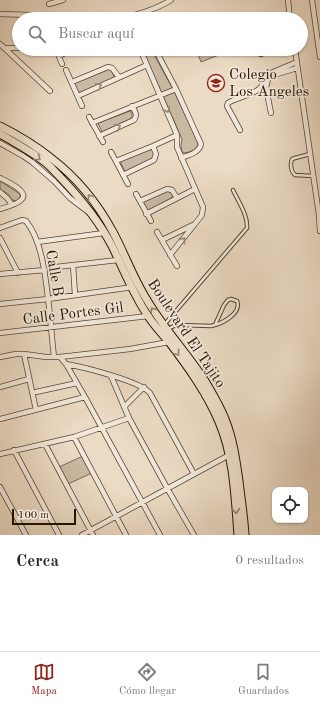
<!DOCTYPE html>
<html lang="es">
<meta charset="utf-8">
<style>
:root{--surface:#fff;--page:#f7f7f7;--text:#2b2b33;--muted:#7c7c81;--line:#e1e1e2;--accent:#8f2418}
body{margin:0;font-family:"Old Standard TT",serif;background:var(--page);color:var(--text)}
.controls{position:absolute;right:12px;bottom:12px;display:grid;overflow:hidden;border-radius:8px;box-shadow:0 1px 3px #0004}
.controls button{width:36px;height:36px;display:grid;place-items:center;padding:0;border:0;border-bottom:1px solid var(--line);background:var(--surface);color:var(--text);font:20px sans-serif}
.scale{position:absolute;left:12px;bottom:10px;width:64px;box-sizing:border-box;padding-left:4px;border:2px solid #261604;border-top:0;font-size:11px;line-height:14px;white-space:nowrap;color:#261604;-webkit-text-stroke:3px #f2e7d9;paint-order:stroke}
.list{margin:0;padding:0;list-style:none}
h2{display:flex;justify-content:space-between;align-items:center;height:52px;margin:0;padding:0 16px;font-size:17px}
h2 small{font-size:13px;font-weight:400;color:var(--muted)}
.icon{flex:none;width:22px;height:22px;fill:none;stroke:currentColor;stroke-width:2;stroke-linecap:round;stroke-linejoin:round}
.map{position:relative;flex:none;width:320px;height:535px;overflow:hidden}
.search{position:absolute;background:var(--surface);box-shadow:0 1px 3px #0004;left:12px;right:12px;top:12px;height:44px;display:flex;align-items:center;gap:10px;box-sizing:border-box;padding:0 14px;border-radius:22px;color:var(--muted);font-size:15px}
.sheet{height:116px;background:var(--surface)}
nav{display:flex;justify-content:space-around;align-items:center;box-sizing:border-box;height:56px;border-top:1px solid var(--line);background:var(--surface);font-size:11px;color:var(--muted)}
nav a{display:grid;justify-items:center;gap:2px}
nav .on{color:var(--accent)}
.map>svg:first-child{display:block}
.green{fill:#cab9a3;stroke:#786854}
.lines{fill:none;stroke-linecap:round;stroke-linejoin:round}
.lane-casing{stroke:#574734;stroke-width:4.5}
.street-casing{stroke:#574734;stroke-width:6}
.primary-casing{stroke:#261604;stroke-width:9}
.lane{stroke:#f2e7d9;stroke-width:2.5}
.street{stroke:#f2e7d9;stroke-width:4.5}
.primary{stroke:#ebdac4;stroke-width:7}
.oneway{stroke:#968979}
.oneway2{stroke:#92826e}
.labels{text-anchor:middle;stroke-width:3.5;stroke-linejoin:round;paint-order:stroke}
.poi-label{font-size:15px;fill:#261604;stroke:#f2e7d9;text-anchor:start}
.street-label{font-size:15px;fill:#261604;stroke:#f2e7d9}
</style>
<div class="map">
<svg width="320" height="535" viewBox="0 0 320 535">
<rect width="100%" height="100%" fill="#ebdac4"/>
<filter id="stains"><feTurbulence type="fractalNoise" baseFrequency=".005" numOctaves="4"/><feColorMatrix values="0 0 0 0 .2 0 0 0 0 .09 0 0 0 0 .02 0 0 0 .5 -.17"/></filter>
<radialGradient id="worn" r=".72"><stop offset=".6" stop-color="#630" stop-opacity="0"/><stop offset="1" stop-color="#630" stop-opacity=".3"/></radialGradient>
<!-- green -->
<path class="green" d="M142,49H151L175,93L198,143V147L197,149L186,153L182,152L181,146L182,139Z
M196,49H234L201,62Z
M110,69L115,78L79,95L74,83Z
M130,111L132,114V118L102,132L98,123Z
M152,148L155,153L152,159L125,172L120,161Z
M0,181L20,194V197L17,201L12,200L8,194L0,189Z
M167,191H170L173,197L147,212L142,202Z
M83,456L92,473L68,484L59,467Z"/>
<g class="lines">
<!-- lane casing -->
<g class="lane-casing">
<path id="lane" d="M255,49L256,53L261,55L265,53L267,49
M310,154L295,158L292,159C290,164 291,172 295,175L313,176
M164,325L247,228C248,215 238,201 233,190
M168,329L176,325H178L211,326C221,324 242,314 237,301L231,299L228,300L224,305L215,325"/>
</g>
<!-- street casing -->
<g class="street-casing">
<path id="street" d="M288,0L290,19
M312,0L320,57
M49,4L63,0
M0,14L32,15
M119,19C137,15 155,10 171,0
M0,44L50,91
M4,48H19
M26,49L29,50
M56,49L62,64
M140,49L177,135V147L203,207L202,215L170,255
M155,49L176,89L201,144C199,153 189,155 181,158
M295,49L319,215L320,231
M59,56L73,49
M66,70L82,106
M72,82L108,67L112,68L119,77
M78,96L147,65
M271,113L266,88L268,79L271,76L297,68
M89,117L103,142
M92,123L176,89
M240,130L227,106L228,103C237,97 255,95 261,87C264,83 263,78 266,75L297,62
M99,136L134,120C138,115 135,111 132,106
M0,143L23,156L32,162L54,181L70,198L87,211
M111,152L128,184
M116,161L153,146L177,135
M123,175L154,160L156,154L153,146
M0,178C6,181 31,192 21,200C16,205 7,207 0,209
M0,192L8,199L12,205
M136,194L151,221
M140,201L167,189L172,190L177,198
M146,214L195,189
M0,228L22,220L26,221C43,242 46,281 49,307C51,324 52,340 54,357
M157,232L177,266
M0,238L18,273
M162,240L193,225
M37,242L104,233
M73,265L75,295
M56,267L118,260
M0,274L45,270
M0,304L48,299L133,287
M0,333L148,316
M24,354L36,410
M0,357L16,354H24L46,357H60L130,349L169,342
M60,357L66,364L85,397L160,535
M66,364C83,367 140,381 150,393L194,474
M111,376L129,418L167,488L194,535
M0,387L29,379
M36,392L77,383
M124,407L144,387
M0,419L85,397
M74,437L126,535
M45,444L93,535
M14,450L59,535
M0,454L74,437L129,418
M0,487L26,535
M82,535L231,454"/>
</g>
<!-- primary casing -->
<g class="primary-casing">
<path id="primary" d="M0,126C18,135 36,146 51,158C76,177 98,204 113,232C125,254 133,278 147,300C164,329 187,353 205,381C212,393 220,406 225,419C233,438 236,460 239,481C241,499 244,517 245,535
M0,134C16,143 32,152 46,163C52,168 56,173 61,178C81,199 99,221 112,246C124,270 133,294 148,316C154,325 162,334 169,342C188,367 207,393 219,422C234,457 235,497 238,535"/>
</g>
<!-- lane -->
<use href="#lane" class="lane"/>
<!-- street -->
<use href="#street" class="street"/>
<!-- primary -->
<use href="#primary" class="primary"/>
</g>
<!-- one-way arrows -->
<defs><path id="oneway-chevron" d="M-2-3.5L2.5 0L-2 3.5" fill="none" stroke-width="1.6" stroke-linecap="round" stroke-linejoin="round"/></defs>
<g class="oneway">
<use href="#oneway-chevron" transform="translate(99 86) rotate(-24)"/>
<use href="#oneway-chevron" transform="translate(167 110) rotate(67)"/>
<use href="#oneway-chevron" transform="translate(118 127) rotate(-24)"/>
<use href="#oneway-chevron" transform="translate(183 240) rotate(-51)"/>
</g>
<g class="oneway2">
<use href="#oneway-chevron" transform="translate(38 158) rotate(37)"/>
<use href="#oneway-chevron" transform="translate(90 197) rotate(-128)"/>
<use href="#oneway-chevron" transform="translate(153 310) rotate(-124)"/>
<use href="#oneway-chevron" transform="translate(177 353) rotate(53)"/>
<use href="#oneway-chevron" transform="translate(236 511) rotate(85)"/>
</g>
<!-- icons -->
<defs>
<g id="school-ring" transform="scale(0.9)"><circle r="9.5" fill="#f2e7d9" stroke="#8f2418" stroke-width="1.5"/><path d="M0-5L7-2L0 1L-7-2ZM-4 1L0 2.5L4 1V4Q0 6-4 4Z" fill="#8f2418"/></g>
</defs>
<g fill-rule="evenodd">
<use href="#school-ring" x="216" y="83"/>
</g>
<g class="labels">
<!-- poi labels -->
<g class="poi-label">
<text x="229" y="79">Colegio<tspan x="229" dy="17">Los Angeles</tspan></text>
</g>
<!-- street labels -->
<g class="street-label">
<text transform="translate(55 273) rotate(80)" y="5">Calle B</text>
<text transform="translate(73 313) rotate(-7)" y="5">Calle Portes Gil</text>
<text transform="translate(187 333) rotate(56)" y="5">Boulevard El Tajito</text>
</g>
</g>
<rect width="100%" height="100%" filter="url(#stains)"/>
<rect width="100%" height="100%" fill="url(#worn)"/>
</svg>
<div class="controls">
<button><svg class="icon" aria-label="locate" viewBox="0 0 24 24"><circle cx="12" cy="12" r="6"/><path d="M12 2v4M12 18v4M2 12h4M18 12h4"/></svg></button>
</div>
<div class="scale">100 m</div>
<div class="search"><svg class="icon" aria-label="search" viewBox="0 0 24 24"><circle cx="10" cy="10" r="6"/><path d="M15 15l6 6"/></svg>Buscar aquí</div>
</div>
<section class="sheet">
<h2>Cerca<small>0 resultados</small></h2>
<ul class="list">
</ul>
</section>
<nav>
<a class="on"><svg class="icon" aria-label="map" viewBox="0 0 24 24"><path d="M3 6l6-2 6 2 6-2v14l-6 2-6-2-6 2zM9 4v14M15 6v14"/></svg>Mapa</a>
<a><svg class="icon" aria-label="directions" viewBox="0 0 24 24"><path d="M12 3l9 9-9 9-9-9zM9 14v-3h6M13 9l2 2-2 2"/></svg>Cómo llegar</a>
<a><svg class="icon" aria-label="saved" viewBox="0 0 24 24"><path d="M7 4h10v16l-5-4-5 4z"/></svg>Guardados</a>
</nav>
